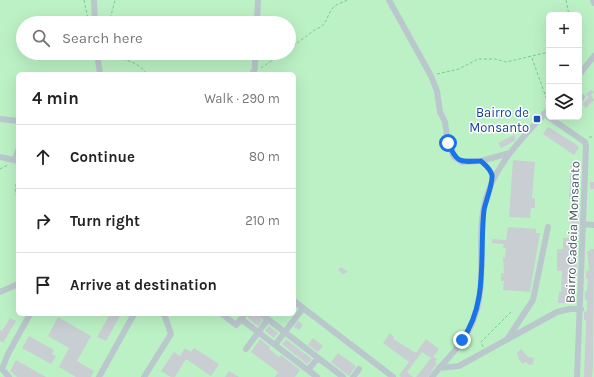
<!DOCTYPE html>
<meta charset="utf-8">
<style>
:root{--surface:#fff;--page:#f6f6f6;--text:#222;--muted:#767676;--line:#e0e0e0}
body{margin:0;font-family:Karla,sans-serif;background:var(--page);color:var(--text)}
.controls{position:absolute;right:12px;top:12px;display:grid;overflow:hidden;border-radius:6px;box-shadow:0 4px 16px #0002}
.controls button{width:36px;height:36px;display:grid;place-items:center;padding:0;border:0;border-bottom:1px solid var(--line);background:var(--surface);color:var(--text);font:20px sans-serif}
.stop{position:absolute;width:12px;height:12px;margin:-9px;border:3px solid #1a73e8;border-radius:50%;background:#fff}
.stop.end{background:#1a73e8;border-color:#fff;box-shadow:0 1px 4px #0008}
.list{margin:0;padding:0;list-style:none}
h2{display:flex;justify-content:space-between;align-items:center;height:52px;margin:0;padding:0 16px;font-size:17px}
h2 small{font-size:13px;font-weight:400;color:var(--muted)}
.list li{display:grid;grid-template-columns:26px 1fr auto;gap:12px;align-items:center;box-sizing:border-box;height:64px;padding:0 16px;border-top:1px solid var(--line)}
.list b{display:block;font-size:15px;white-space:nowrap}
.list em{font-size:13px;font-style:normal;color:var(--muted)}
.icon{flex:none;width:22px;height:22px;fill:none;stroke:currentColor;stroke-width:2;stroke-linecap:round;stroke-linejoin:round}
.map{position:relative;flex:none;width:594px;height:377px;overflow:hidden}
.search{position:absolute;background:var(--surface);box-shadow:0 4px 16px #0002;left:16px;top:16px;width:280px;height:44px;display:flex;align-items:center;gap:10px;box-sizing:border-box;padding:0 14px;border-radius:22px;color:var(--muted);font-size:15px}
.panel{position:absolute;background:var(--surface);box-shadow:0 4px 16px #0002;left:16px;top:72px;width:280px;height:244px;border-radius:6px}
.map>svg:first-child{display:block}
.green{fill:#bcf1c5;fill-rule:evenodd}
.building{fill:#c9ced2}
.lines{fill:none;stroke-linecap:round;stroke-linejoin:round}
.path{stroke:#73d08d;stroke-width:1;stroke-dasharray:3 2;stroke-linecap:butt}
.minor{stroke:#bac8cd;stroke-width:6}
.route{stroke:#1a73e8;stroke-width:5}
.transit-dot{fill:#1a4fb4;stroke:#fff;stroke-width:1.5}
.labels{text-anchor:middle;stroke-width:3;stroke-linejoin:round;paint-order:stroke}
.transit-label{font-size:13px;fill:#164399;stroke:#fff;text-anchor:end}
.street-label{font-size:13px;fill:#46585e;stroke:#fff}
</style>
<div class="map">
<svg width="594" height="377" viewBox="0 0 594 377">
<rect width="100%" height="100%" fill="#f2eff0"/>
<!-- green -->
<path class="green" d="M0,0H594V377H0ZM549,15H579V117H549ZM23,23H289V53H23ZM18,74H294V314H18Z"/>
<!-- building -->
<path class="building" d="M591,90L594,92L591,95L594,100L586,108L582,104L589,97L586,94Z
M548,127L577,145L579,148L574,155L543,134Z
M514,135L516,139L514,141L501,148L498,143Z
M513,160L535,162L532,198H535V208H531L530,218L509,217Z
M571,162H579L580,165L578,199L569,198Z
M590,182H594V189H590Z
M572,215H579L575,303H558L559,292H561L562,271H557V249H563V238H571Z
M508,227L536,229V233H540L530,292L503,290L504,281H501V273H504L503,257L505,258L506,248H503L504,244L492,243V239L506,240Z
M590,249H594L593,364L592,377H584L586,323V320H584V312L587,311V300L585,299V291H587L588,279H586V271H588L589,268L587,251H590Z
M341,267L348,272L343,274L338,270Z
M110,314H121L106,341L97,337Z
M249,314H257L262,320L258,326L248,318Z
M58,317L91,336L77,361L94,371L91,377H76L59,367L69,348L48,336Z
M10,318L16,321L3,343L0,341V330L2,331Z
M298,321L303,325L299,330L294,327Z
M269,326L278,333L274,338L265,331Z
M390,333L394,337L393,339L416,353L426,339L439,349L433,357L437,359L435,362L437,363L428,377H416L431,358L422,352L407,372L413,377H401L399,375L409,362L383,343Z
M29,336L54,350L52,354L56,356L51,364L22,348Z
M313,338L323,346L318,352L308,345Z
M260,339L270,347L269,349L279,357L281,355L300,370L295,377H275L278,372L251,352Z
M286,339L312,359L307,364L282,344Z
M185,348L191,352L194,348L219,364L211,376L186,359L175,377H171L161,371L174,352L180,356Z
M521,349L528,357L534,358L533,364L529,365L526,362L523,364L520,361L517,353Z
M338,353L356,366L349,376L331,362Z
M16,360L46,377H17L10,371Z
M229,371L239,377H225Z"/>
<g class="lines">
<!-- path -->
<path class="path" d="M84,0L88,19
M566,0L569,15
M109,23L115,0
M289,49L316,29C327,26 326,17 332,9C335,4 342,3 347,0
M113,57C127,60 138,62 147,74
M532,58L548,103
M261,68L283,53
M437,74L459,69L478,59H495L506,62L549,52
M544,92L549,97
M589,137H594
M486,165L491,172
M0,169L8,165
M18,174L15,190L18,201
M483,347L481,342L511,312"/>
<!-- minor -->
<path class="minor" d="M94,0L95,23
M389,0L431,76L437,91L440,112L445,122L448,143L454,157L462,162L481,161L510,153
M593,0L594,3
M257,23L258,0
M97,53L100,74
M97,57L108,53
M252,74L255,69V53
M579,75L594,56
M579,101L582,97
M544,114L585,142L586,146L577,377
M0,119L18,121
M0,157L18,161
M15,160L18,150
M583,224L594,225
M0,292L18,284
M294,301L393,377
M222,314L236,325L241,319
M245,314L241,319L317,377
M261,314L343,377
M508,338L533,300L548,227
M275,345L303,308
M246,349L268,319
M439,368L459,366L557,312L570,309H581
M308,370L318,358
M9,377L2,369L8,354L30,314
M99,377L134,314
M144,377L171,334L164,314
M353,377L359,369
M432,377C446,359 465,343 473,321C490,280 473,232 488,192C500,159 526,134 549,109"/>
</g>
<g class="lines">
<!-- route -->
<path class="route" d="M448,143C457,163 459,162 481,161C485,165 490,168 492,175C493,184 486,200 484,210C479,254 489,302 462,340"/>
</g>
<!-- markers -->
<rect class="transit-dot" x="533" y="115" width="8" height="8" rx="2"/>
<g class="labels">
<!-- transit labels -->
<g class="transit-label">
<text x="529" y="117">Bairro de<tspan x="529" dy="15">Monsanto</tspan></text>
</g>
<!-- street labels -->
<g class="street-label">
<text transform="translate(572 232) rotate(-88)" y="5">Bairro Cadeia Monsanto</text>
</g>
</g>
</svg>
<div class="controls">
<button>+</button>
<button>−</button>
<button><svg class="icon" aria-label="layers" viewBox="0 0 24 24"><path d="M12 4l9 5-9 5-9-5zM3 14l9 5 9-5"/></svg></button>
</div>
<div class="stop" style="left:448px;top:143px"></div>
<div class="stop end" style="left:462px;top:340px"></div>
<div class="search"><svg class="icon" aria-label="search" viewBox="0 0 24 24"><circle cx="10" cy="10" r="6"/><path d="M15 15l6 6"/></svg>Search here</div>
<section class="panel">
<h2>4 min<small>Walk · 290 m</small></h2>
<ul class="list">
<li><svg class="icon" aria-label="ahead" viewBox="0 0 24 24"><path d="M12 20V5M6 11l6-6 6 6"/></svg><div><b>Continue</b></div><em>80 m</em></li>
<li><svg class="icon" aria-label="right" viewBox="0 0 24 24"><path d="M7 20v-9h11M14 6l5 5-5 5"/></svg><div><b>Turn right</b></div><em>210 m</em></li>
<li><svg class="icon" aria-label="arrive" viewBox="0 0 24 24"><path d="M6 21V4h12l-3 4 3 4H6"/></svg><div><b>Arrive at destination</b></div></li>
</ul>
</section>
</div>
